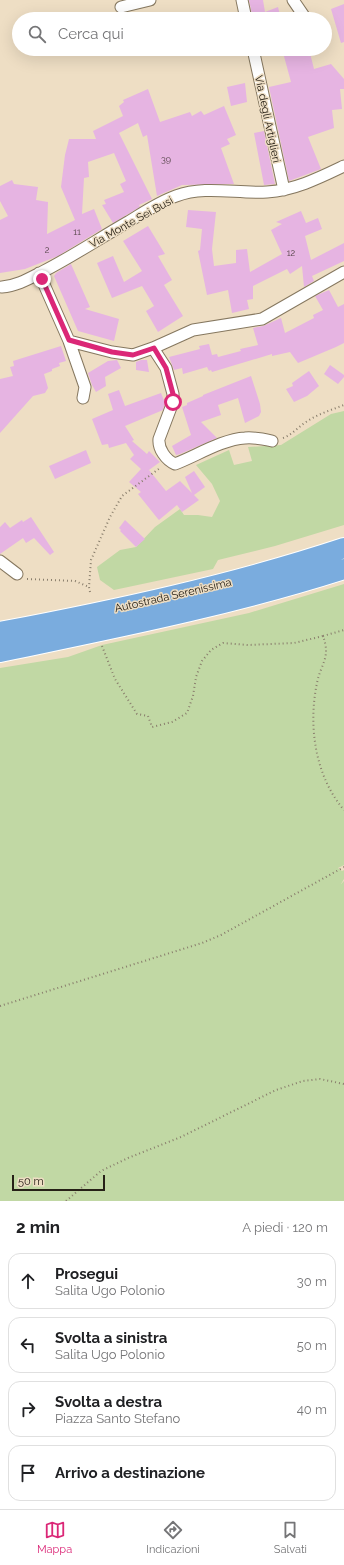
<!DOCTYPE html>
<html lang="it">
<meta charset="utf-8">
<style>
:root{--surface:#fff;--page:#f6f6f6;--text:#202124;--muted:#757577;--line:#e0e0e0;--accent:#db2777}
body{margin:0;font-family:Raleway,sans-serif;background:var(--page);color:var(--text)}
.scale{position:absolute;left:12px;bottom:10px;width:93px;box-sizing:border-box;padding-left:4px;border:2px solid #272117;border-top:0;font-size:11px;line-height:14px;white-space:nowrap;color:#272117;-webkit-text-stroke:3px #eedec4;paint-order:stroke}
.stop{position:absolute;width:12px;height:12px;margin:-9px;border:3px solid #db2777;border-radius:50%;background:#fff}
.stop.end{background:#db2777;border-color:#fff;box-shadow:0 1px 4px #0008}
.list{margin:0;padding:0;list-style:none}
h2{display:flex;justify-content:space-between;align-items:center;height:52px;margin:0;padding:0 16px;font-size:17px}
h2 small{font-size:13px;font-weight:400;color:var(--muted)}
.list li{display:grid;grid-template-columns:26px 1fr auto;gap:12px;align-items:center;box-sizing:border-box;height:56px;margin:0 8px 8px;padding:0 8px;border:1px solid var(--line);border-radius:12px}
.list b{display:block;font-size:15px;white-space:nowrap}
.list p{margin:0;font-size:13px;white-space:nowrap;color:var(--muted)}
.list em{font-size:13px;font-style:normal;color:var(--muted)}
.icon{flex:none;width:22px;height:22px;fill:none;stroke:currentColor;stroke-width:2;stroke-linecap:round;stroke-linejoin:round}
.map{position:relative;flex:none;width:344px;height:1201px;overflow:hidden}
.search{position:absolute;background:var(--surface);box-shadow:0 4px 16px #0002;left:12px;right:12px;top:12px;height:44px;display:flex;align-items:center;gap:10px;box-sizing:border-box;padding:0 14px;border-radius:22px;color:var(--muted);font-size:15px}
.sheet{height:308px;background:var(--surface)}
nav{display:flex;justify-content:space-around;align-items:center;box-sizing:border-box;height:56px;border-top:1px solid var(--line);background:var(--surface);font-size:11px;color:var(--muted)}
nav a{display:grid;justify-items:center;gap:2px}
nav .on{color:var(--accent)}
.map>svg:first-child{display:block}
.green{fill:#c1d8a4}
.building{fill:#e6b4e2}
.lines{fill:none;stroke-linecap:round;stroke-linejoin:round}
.street-casing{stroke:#85775f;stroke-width:13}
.highway-casing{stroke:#fff;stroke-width:22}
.path{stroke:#897e6c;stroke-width:2;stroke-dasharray:1 3;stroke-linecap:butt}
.street{stroke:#fff;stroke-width:11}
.highway{stroke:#7aacde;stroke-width:20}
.route{stroke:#db2777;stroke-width:5}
.labels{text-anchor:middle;stroke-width:3;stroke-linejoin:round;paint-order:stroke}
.number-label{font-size:9px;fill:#57464a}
.street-label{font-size:11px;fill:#272117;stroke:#eedec4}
</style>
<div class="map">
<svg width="344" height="1201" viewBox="0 0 344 1201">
<rect width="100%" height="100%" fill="#eedec4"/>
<!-- green -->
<path class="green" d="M344,411V525L275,546L218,560L213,569L114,590L100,580L97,567L120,550L136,547L155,527L180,509L184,515H198L212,517L220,501L212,484L196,465L229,450L234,465L252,461L248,447L281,445L331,414Z
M344,584V865L338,868L342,871L344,870V879L341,884L344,881V1201H0V668L68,657L102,645L249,613Z"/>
<!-- building -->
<path class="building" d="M249,0H263L265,12L278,7L281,19H253Z
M344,4V42L341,43L331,9Z
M282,49H309L314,69L331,64L344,79V89H340L342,109L332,110L334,128L308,137L321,169L289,181L269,87L291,82Z
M245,83L247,102L231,106L227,87Z
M148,89L160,122L190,112L192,116L201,111L204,115L224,106L236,135L227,139L230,144L221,148L234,184L182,185L157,196L147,135L143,137L138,123L119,133L152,199L139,205L140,207L113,223L102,205L106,204L104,200L124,192L120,184L126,181L114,153L88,162L89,177L84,178L82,214L94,209L102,229L58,256L25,269L0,273V220L8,216L0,201V186L12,180L14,184L38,187L36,200L48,202L47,234L75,220L61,187L65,155L69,139H96L93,131L123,116L119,106L124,102L123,100Z
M264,131L275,184L264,185L254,133Z
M188,210L216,212L212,249L214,266L236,263V250L247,249L250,272L282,254L271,230L282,224L276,222L301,211L306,223L318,218L322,229L305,236L311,260L344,243V261L312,276L314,281L304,287L302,266L290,274L287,269L253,286V299L247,300L249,309L232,313L228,290L207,295L198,251L200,250L202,229L186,227Z
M148,226L165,254L158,256L172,280L164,285L183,316L158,332L146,311L154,306L142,286L112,298L97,263L113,256L124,282L142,271L123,241Z
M71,264L90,307L85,309L119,319L114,341L78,331L54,276L56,273Z
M329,290L338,307L344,304V343L336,347L298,363L290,352L272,356V354L212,372L211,370L209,371L207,367L183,374L182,368L174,370L169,357L200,349L199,346L209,344L212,355L217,354L218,357L241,351L240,349L258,345L253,328L263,326L281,318L285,333L314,318L313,315L323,310L315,296Z
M61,346L66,361L59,363L60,366L52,369V371L44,374L48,388L45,393L33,396L0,433V379L13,376L10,367L14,366L13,361Z
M117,360L121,368L105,377L106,386L96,392L92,385L88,373L108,361Z
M141,360H147L149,372L136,370V362Z
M330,365L344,375V377L338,384L324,374Z
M309,371L319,386L307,396L294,402L286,389L293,386L292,383Z
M251,376L260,404L261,412L259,416L245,423L238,398L218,405L221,415L201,422L217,438L180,454L176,455L172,446L191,435L182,407L187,405V403L203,396V395Z
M119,390L125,406L161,393L165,403L163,410L125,426L134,440L132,441L147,454L149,451L160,462L149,470L166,491L180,481L192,493L185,477L194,471L205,487L194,495L199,500L182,512L177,505L159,520L158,519L138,494L141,492L129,482L141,469L130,459L134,455L126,443L109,448L108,444L102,445L92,419L113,410L108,394Z
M86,450L91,463L55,479L49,466Z
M31,517L54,552L50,555L34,538L26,543L23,538L0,554V527L5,522L10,528L22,520L23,522Z
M125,520L145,539L136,547L120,531L121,530L119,528Z"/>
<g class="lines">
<!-- street casing -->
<g class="street-casing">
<path id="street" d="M242,0L246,19
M293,0L306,19
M121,7L150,0
M253,49L284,190
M39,273L69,341L85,387L83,398
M2,287C17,286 30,278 44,271C73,256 100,238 128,222C143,213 159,202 176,196C206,185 236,194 267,192C295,190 319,178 344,166
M69,341L112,352L133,355L153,348L193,330L262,319L344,272
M153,348L166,368L173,394V402L159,439C158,449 166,460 175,464C196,456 223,439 245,438C254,437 263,439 272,441
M0,561L17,574"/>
</g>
<!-- highway casing -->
<g class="highway-casing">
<path id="highway" d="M0,632C116,610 232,585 344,548
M0,652C115,628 232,605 344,569"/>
</g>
<!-- path -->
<path class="path" d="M283,438C292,435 298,427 306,422C318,414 331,410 344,405
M27,579L75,581L89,587
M90,592L89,587L91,560L110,517L122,496L160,468
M323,636L344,630
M102,646L115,679L137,714L148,716L152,727L172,722L187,713L193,696L196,677L202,661L211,650L223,643L248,645L294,643L323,636C331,658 321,663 317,683C308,726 315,776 344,810
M0,1006L202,943L221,935L344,867
M66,1201L101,1171L128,1158L181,1137L276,1090L303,1081L320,1079L344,1084"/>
<!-- street -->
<use href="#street" class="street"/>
<!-- highway -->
<use href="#highway" class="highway"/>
</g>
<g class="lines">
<!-- route -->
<path class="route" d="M42,279L69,340L112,352L133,355L154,348L166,368L173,394V402"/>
</g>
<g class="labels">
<!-- number labels -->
<g class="number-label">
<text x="166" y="162">39</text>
<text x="77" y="235">11</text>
<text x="47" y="253">2</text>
<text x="291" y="256">12</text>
</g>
<!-- street labels -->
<g class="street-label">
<text transform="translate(268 119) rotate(78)" y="4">Via degli Artiglieri</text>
<text transform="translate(131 222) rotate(-29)" y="4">Via Monte Sei Busi</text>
<text transform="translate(173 595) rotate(-13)" y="4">Autostrada Serenissima</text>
</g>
</g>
</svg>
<div class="scale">50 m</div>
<div class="stop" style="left:173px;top:402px"></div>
<div class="stop end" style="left:42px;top:279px"></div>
<div class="search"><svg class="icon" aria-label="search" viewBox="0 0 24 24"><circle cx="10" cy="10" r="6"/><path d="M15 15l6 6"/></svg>Cerca qui</div>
</div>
<section class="sheet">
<h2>2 min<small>A piedi · 120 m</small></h2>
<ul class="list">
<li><svg class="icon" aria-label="ahead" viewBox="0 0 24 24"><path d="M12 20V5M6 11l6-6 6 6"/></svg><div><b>Prosegui</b><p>Salita Ugo Polonio</p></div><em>30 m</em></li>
<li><svg class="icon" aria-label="left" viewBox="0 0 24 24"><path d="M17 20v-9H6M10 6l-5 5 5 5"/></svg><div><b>Svolta a sinistra</b><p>Salita Ugo Polonio</p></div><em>50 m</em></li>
<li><svg class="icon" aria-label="right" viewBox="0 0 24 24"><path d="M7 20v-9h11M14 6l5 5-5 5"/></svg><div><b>Svolta a destra</b><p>Piazza Santo Stefano</p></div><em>40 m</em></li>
<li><svg class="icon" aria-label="arrive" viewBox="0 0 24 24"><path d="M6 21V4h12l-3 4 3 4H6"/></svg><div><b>Arrivo a destinazione</b></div></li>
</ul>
</section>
<nav>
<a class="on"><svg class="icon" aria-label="map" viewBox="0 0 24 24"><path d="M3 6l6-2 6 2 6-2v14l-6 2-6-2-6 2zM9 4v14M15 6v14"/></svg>Mappa</a>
<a><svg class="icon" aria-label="directions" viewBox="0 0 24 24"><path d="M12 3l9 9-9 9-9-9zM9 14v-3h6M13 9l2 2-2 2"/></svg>Indicazioni</a>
<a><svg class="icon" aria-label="saved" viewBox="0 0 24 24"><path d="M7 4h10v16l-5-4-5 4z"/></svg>Salvati</a>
</nav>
